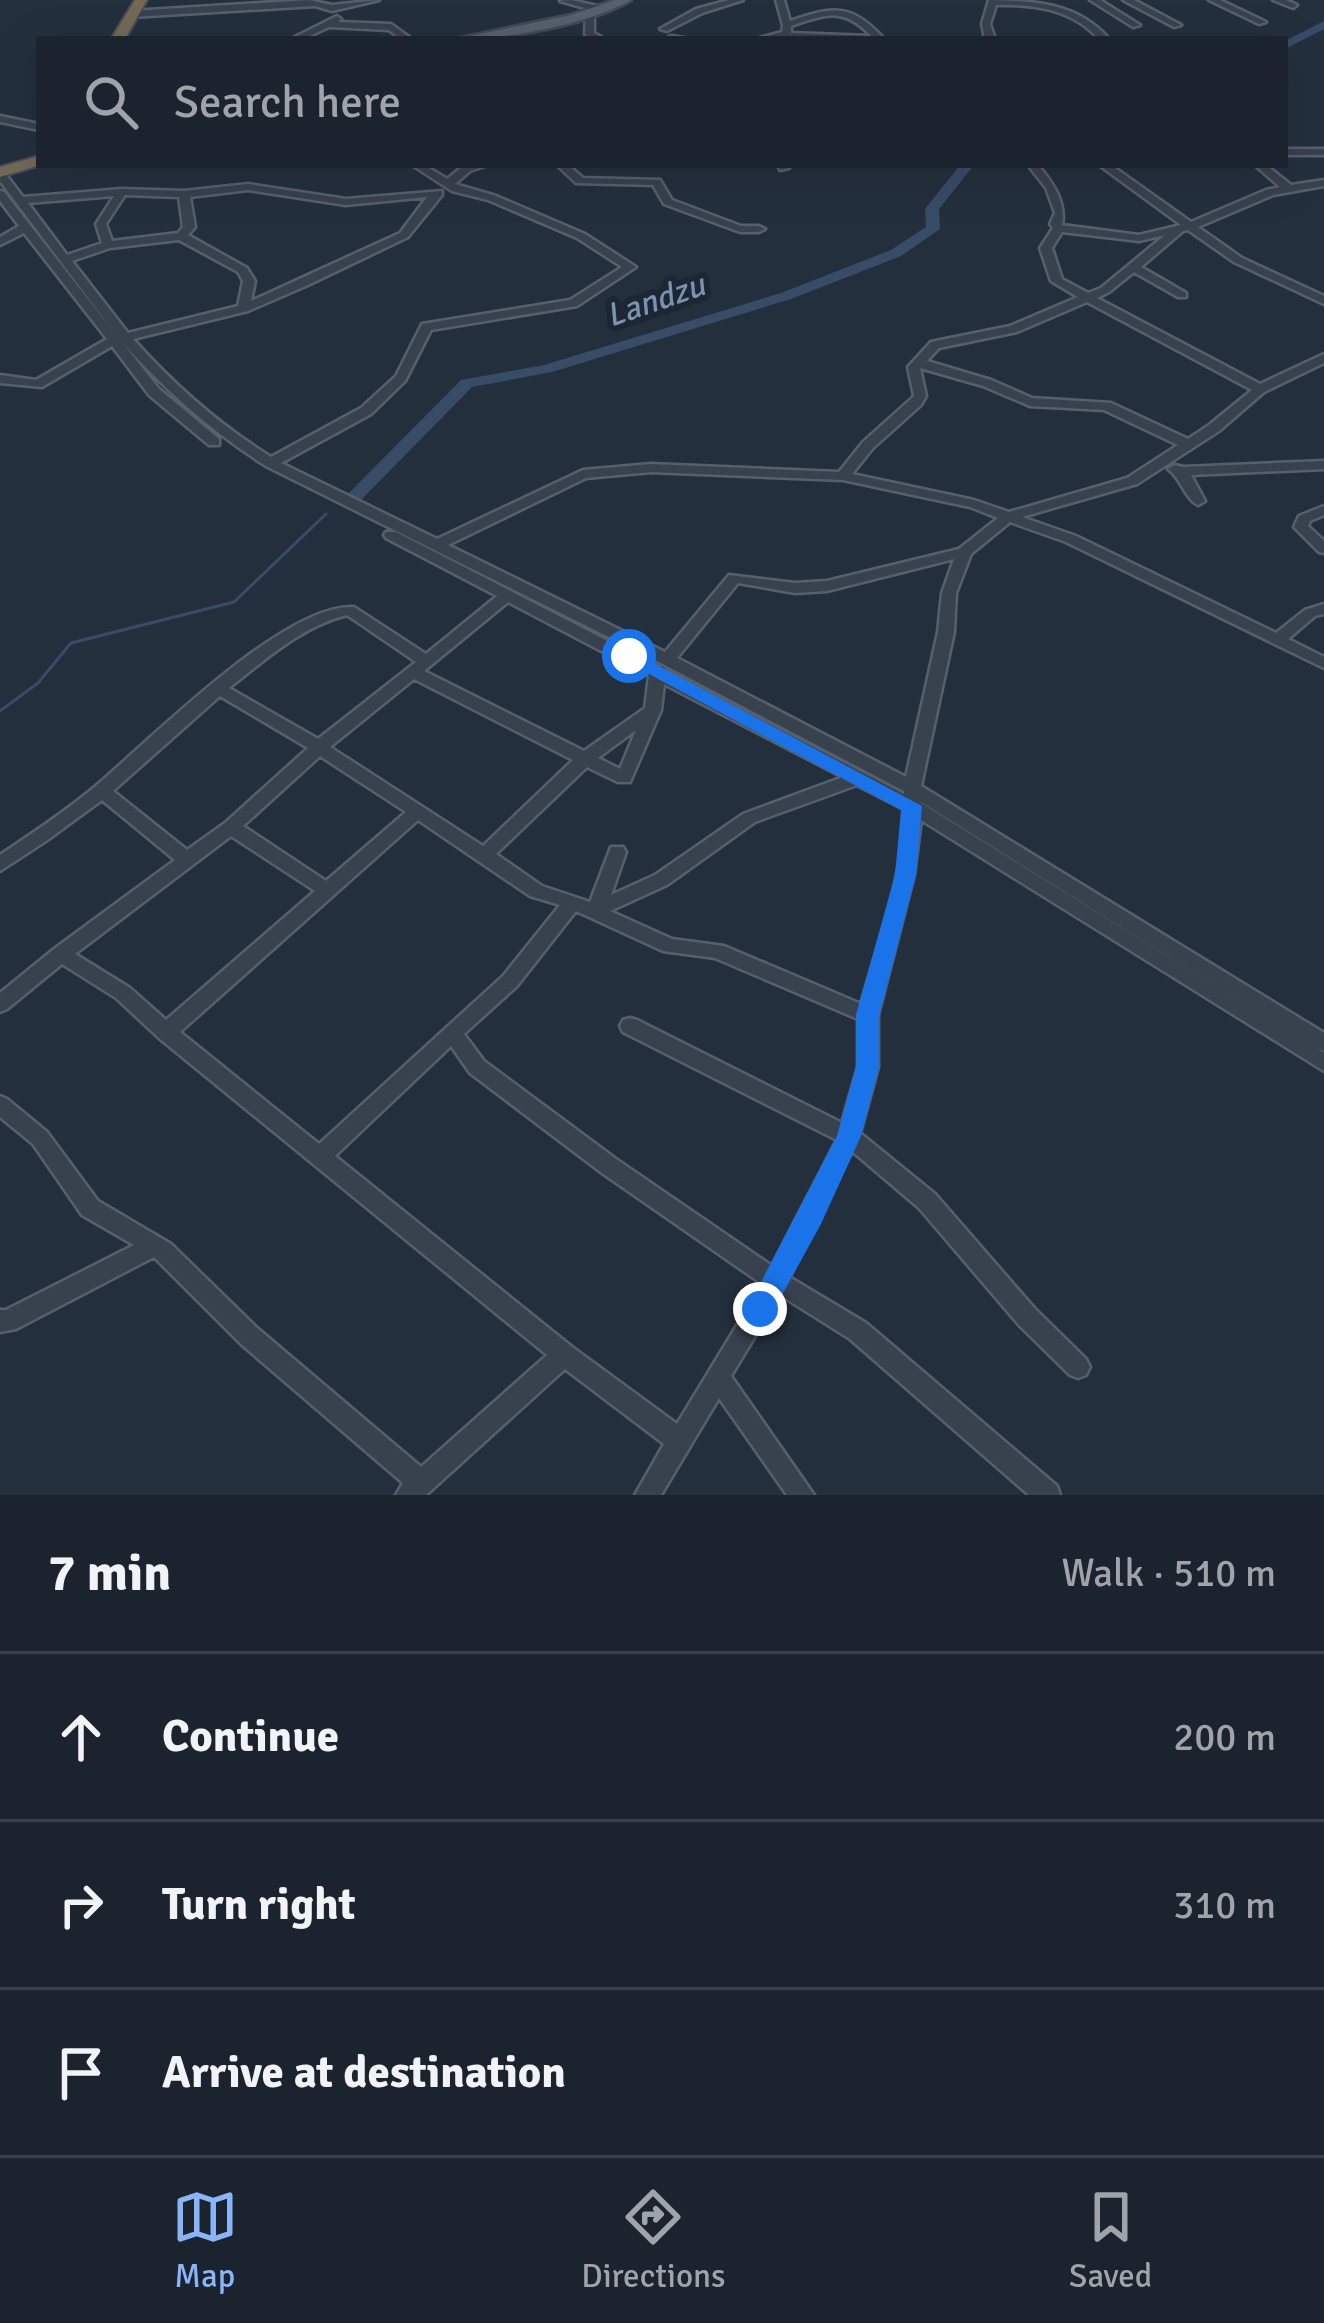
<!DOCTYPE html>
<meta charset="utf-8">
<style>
:root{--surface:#1b232e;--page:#282f3a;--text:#f1f3f6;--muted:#a0a4aa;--line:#39404a;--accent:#8ab4f8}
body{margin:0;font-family:Signika,sans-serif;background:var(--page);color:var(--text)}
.stop{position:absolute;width:36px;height:36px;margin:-27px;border:9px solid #1a73e8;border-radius:50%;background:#fff}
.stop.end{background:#1a73e8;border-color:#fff;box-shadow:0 3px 12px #0008}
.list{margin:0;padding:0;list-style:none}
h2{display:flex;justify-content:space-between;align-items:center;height:156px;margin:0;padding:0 48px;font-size:51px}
h2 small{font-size:39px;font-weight:400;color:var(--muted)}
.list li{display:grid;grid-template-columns:78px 1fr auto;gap:36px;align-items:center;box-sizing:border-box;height:168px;padding:0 48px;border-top:3px solid var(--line)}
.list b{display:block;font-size:45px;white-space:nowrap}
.list em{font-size:39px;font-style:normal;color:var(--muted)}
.icon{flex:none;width:66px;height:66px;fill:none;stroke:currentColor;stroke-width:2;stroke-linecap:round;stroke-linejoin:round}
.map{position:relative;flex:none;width:1324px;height:1495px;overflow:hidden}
.search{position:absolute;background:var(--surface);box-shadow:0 12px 48px #0002;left:36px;right:36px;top:36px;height:132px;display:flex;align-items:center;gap:30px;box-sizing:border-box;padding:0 42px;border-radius:0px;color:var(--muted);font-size:45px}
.sheet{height:660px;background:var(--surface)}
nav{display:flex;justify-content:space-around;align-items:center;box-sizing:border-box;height:168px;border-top:3px solid var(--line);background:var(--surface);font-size:33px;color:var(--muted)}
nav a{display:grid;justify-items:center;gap:6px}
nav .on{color:var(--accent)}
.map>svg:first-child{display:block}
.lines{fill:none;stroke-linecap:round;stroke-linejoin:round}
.stream{stroke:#394c67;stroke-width:3}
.river{fill:#394c67;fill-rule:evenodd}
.minor-casing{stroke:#565f6c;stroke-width:5}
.major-casing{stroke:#414a57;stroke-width:5}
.highway-casing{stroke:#434c59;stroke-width:4}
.minor{fill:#38414e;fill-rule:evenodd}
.major{fill:#56606e;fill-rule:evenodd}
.highway{fill:#746855;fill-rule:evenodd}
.route{fill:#1a73e8}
.labels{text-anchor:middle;stroke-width:12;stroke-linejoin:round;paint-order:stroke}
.far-water-label{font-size:33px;font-style:italic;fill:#7c92b1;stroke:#1d2633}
</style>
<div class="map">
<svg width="1324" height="1495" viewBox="0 0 1324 1495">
<rect width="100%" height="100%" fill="#242f3e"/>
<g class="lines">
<!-- stream -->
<path class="stream" d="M542,37L549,39
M0,711L38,683L71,643L234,602L326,514"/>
<!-- river -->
<path class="river" d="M1324,21V29L1285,49V41Z
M960,165H974L939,209L940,229L901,256L791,299L552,372L472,387L362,499L356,500L347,495L461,380L544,365L781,293L891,250L926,227L925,209Z"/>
<!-- minor casing -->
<g class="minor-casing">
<path id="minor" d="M309,0L332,5L379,0L332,11L315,6L132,17L128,14L132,11Z
M571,0L602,7L603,9L599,12L560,1Z
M729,0H743L702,13L667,31L660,29L696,9Z
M776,0H784L790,21C833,6 852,3 884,39H874C845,7 829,13 791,26V33L869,36L874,39H756L782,32L783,25Z
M989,0C1033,1 1077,2 1109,39H1099C1072,9 1034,4 996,5L990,24L995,39H985L982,24Z
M1090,0H1100L1140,25L1133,27Z
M1123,0H1134L1181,25L1174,27Z
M1209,0H1220L1266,22L1259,24Z
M1273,0H1286L1297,5L1293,8Z
M590,10L594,13V33L604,39H592L585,34L586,13Z
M337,16L341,19L338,22L391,24L412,39H401L389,30L329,27L303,39H291Z
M671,36L690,39H666Z
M0,116L39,124V130L0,122Z
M1285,149H1324V155H1285Z
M412,165H424L447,179L462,167L488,165L470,171L455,184L496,196L585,234L636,267L577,306L431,330L405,381L371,414L281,463L437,539L583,470L651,464L839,472L863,442L911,399L914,396L908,367L931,342L1010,326L1078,297L1051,281L1040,248L1053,228L1050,224L1055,213L1046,188L1028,165H1038C1054,184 1066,202 1062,225L1139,235L1181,225L1099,165H1111L1191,222L1266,190L1280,187L1255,165H1266L1291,185L1324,180V186L1273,195L1198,227L1242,258L1324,296V304L1234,262L1188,230L1183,231L1141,267L1186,293V297H1178L1134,272L1109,292L1097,298L1260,384L1324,354V363L1264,392L1219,431L1137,484L1022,517L1076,536L1276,633L1305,610L1324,604V614L1315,616L1288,639L1324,657V668L1066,542L1010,522L971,554L956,593L954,632L921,786L1324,1033V1051L1318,1049L1324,1053V1071L921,820L914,875L878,1015V1067L860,1133L935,1194L1035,1309L1086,1359L1090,1367L1086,1375L1078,1378L1070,1375L1019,1325L919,1208L852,1151L789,1277L866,1323L1057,1486L1060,1495H1029L850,1339L780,1295L731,1376L814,1495H787L719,1398L661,1495H635L664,1444L565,1369L426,1495H396L403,1483L241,1344L154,1257L16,1329L0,1332V1310H6L134,1245L82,1215L33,1144L0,1117V1096L7,1099L47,1132L98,1201L171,1244L257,1328L421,1467L547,1355L159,1038L116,998L62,964L7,1009L0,1012V993L54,949L175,860L102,800L46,841L0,871V855C31,834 62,814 91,790C147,744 283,603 354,607L426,654L497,596L386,538L384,535L386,532H396L656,666L664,667L666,671L904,794V791L661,663L266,466C211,431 166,391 122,342L159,389L219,439V445H209L149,395L112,346L42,387L0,383V375L36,380L107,339L24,233L0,245V237L19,226L0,201V191L4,192L117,336L0,181V171L4,172L23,197L122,189L184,191L248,184L346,199L442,191V195L408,237L308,285L248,311L133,339C175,386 218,424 271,457L361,408L396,376L422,324L570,300L622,267L577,238L488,200L452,191ZM248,190L346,205L427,197L400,233L251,301L255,281L247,268L188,235L195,227L190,197ZM125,195L179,197L183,227L178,233L112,241L106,224ZM114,196L96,224L102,243L67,255L28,203ZM1062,232L1139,241L1165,235L1101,288L1088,293L1062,279L1052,248ZM179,240L238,272L243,281L238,306L128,333L72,261L110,248ZM1087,302L1252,390L1209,425L1188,439L1111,403L1032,398L991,380L927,361L939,348L1017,332ZM920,368L983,386L1030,406L1104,410L1178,445L1127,478L1009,512L974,500L852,474L873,448L921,405L926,396ZM651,472L843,480L970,507L998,518L959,549L827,581L795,583L729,575L665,652L448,545L586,478ZM954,559L942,593L938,632L906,777L677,658L738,583L795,593L827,591ZM508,602L649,676L645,708L584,751L424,671ZM347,615L416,662L318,739L229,688C265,660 302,626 347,615ZM414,679L573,760L483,846L330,747ZM664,684L843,777L743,814L655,875L611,895L626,852L623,847H611L590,902L542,886L496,854L587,767L618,782H630L661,710ZM220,696L308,748L225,823L187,850L113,791ZM636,730L620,769L598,758ZM320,756L406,812L326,881L243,826ZM857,785L904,809C905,872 878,943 861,1004L724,946L672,939L610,911L667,885L755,822ZM921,802L1278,1025L921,803ZM418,820L530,896L560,905L503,976L319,1144L180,1032ZM231,836L315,891L166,1020L130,988L75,954ZM576,911L663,951L715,958L858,1019V1067L842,1123L637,1020L630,1018L623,1020L620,1026L623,1032L837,1140L772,1266L616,1159L484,1061L464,1034L517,986ZM451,1046L470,1073L602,1173L762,1284L677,1424L572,1347L335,1156Z
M557,165H568L583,178L660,180L672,200L741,226H759L765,229L759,232H740L664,204L653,185L576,183Z
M778,165H788L789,168L780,170Z
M1324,461V469L1191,475L1205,501L1198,505C1185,499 1181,478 1168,469L1175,465L1183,467Z
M1324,506V515L1310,521L1308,526L1324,541V553L1319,552L1294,527L1299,516Z"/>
</g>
<!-- major casing -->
<g class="major-casing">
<path id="major" d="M615,0H631C588,25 507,39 456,39L571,15Z"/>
</g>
<!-- highway casing -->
<g class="highway-casing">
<path id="highway" d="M135,0H147L125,39H111Z
M39,156L41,165L0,177V167Z"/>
</g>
<!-- minor -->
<use href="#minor" class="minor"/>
<!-- major -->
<use href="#major" class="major"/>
<!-- highway -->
<use href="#highway" class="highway"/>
</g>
<!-- route -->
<path class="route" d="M629,650L922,806L916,875L879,1015V1067L861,1136L821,1224L770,1317L760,1321L751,1317L747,1309L837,1136L856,1067V1015L895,875L901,810L623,660L620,656Z"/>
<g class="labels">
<!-- far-water labels -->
<g class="far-water-label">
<text transform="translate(655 299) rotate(-19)" y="12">Landzu</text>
</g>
</g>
</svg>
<div class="stop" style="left:629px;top:656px"></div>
<div class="stop end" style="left:760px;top:1309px"></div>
<div class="search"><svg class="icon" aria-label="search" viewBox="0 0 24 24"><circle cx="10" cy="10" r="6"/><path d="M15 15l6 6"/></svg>Search here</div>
</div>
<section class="sheet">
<h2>7 min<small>Walk · 510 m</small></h2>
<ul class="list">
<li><svg class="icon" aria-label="ahead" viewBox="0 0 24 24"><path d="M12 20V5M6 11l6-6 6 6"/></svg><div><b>Continue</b></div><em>200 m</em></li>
<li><svg class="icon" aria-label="right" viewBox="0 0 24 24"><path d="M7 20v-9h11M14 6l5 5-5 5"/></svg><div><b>Turn right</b></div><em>310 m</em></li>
<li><svg class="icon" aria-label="arrive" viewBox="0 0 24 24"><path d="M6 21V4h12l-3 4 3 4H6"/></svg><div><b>Arrive at destination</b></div></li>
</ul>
</section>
<nav>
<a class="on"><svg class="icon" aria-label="map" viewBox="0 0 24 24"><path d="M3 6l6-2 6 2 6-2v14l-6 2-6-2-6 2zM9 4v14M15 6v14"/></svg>Map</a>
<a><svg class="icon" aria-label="directions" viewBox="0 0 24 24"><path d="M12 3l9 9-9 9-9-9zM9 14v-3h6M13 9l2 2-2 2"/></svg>Directions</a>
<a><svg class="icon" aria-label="saved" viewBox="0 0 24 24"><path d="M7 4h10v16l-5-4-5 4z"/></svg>Saved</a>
</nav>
